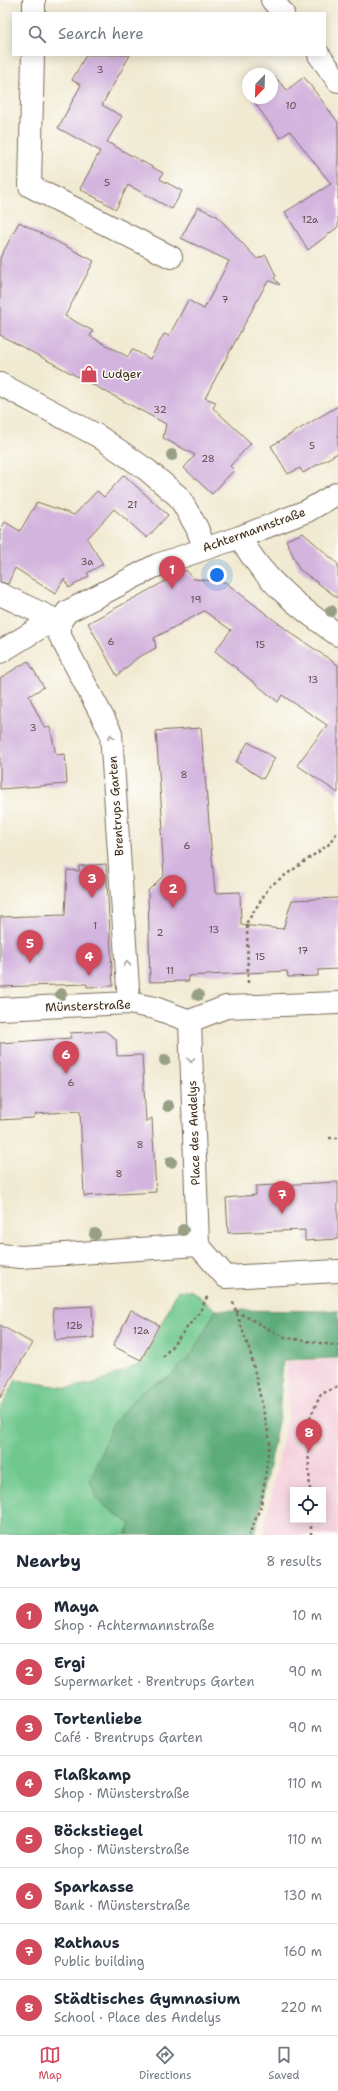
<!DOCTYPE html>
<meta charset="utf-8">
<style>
:root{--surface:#fff;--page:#f2f2f3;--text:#1f2937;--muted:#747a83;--line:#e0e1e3;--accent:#d1495b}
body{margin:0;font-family:"Shantell Sans",sans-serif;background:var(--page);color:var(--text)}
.controls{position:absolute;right:12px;bottom:12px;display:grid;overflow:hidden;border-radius:0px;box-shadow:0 2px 10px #0003}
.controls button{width:36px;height:36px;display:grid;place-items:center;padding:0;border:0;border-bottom:1px solid var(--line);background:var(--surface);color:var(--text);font:20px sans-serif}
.compass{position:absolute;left:242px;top:68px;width:36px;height:36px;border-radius:50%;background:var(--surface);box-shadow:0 2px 10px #0003;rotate:203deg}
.you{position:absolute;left:217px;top:575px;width:14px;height:14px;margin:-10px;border:3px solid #fff;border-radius:50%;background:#1a73e8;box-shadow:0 0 0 6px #1a73e833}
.badge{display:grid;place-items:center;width:26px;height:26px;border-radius:50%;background:var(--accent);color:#fff;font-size:13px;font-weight:700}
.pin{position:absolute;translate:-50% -33px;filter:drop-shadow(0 1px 2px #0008)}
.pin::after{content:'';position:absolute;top:21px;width:14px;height:12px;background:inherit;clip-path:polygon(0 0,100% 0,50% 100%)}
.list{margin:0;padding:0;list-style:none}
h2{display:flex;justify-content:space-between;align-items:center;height:52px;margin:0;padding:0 16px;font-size:17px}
h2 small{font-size:13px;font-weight:400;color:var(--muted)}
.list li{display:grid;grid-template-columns:26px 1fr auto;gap:12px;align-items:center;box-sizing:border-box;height:56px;padding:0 16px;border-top:1px solid var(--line)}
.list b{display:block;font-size:15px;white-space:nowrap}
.list p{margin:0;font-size:13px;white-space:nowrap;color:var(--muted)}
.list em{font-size:13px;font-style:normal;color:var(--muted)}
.icon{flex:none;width:22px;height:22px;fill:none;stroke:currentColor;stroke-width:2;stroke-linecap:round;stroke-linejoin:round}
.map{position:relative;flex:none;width:338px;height:1535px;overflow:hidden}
.search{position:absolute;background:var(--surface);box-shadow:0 2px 10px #0003;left:12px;right:12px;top:12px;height:44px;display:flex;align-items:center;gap:10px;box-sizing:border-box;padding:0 14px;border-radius:0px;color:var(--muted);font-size:15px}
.sheet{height:500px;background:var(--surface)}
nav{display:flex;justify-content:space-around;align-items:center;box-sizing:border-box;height:56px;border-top:1px solid var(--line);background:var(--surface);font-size:11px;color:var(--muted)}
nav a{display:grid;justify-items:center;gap:2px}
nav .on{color:var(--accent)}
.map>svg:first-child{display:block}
.built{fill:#f4cfdd;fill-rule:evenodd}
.green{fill:#6fc88e;stroke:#557956}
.forest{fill:#5bac79;stroke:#4b6b4c}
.building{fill:#d3b4de}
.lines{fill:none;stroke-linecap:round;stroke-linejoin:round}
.minor-casing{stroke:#7b6d5d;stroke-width:24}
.path{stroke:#7b6d5d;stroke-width:2.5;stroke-dasharray:3 3;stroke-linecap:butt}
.minor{stroke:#fff;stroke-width:22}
.tree{fill:#979f84}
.oneway{stroke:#a79f9a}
.labels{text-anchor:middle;stroke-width:3;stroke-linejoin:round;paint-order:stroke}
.number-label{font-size:10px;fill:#614c4e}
.poi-label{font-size:12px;fill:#3b2a1e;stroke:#fdfcf7;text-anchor:start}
.street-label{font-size:12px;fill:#3b2a1e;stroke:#fdfcf7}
</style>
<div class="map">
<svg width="338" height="1535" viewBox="0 0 338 1535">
<rect width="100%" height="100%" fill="#fdfcf7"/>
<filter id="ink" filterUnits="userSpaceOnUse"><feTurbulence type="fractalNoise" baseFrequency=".025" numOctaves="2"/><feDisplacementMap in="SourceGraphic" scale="8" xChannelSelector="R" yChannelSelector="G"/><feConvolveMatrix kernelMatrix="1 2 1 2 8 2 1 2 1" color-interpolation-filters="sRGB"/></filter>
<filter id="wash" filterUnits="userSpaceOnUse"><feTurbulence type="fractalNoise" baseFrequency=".012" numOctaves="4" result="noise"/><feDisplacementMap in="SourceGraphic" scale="16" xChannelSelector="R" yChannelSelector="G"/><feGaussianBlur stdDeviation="0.9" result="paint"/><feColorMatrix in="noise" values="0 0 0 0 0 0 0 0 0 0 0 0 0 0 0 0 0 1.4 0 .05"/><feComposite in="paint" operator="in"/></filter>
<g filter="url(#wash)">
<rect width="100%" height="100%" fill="#f1ead2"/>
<!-- built -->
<path class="built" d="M338,1360V1535H263L288,1415L287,1361ZM293,1490H323V1520H293Z"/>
<!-- green -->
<path class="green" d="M178,1290L192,1291L216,1310L192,1354L168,1378L142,1390L99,1502L131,1524L126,1535H0V1410L16,1380L67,1388L96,1383L142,1363Z"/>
<!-- forest -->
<path class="forest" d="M216,1310L338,1311V1358L283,1360L279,1417L255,1535H126L131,1524L99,1502L90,1481L112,1425L142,1390L168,1378L192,1354Z"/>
<g id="blocks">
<!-- building -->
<path class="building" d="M86,55H130L102,105L122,116L107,142L163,173L160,179L182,191L172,209L128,185L116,209L80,189L100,151L58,128L81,85L72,80Z
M275,77L287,90L304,77L338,122V227L308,250L285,212L331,184L290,131L280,138L252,99L272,98V80Z
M198,207L217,216L257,259L266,255L276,276L274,278L280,285L270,281L266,284L205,398L216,402L213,408L251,443L230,466L234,470L212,494L184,468L195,455L163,438L166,424L0,335V258L19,222L94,261L65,316L93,331L90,336L128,357L132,349L150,359L164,334L169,336L188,300L204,309L229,261L181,238Z
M338,406V453L303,473L300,468L288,474L271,446Z
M124,475L168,515L147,538L114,509L87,539L103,564L87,573L89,576L69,588L64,579L55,594L15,568L8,584L0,582V530L5,522L20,531L37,502L74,515L97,491L104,497Z
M303,533L338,564V598L299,569L286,540Z
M186,570L194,579L225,582L291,633L338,665V793L297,765L327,725L282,695L278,702L215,651L231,630L204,611L154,638L156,648L137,658L117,676L88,623Z
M28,661L44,687L29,696L45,729L50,727L56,755L65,754L67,784L0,789V678Z
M201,728L215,893L240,892L241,925L283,929L292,900L338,898V969L318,970V976L288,977L287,971L188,976L189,981L150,982L148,891L164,875L161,829H163L156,731Z
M248,742L275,758L263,779L236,762Z
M106,864L113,986L87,987V984L0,987V917L65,915L67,870L79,871V866Z
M105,1031L116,1039L117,1056L142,1055L146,1122L152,1118L156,1192L84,1196L80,1111L36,1114L33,1118L0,1120V1043L71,1038L70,1033Z
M338,1182V1239L305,1241V1230L228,1233L226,1198L256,1195V1186Z
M92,1306L94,1338L55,1340L53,1308Z
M131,1310L159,1325L141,1360L113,1346Z
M0,1325L32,1343L0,1398Z"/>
</g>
</g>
<g filter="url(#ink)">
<use href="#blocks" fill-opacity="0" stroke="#7b6d5d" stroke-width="1"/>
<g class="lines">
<!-- minor casing -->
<g class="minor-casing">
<path id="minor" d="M272,0L283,13
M34,13V0
M33,55L30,186L171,257
M319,55L338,81
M0,384L98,436L147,470L179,497L197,528L204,547
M240,537C262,579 300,608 338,635
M0,594L60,622
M0,652L41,627L60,622
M129,1003L111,733L60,636V622L67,612L157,565L240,537L307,511L338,493
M0,1009L129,1003L155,1008L190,1021L226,1007L338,1003
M190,1021L198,1245
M198,1245L226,1277L338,1271
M0,1255L21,1257L198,1245"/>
</g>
<!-- path -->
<path class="path" d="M248,983L247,922L270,886L328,845L338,831
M329,1138H338
M233,1302L251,1355L270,1441L261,1506L249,1535
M236,1311L283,1337L338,1346
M163,1357L199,1313L208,1295
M310,1490L307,1424L321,1394L338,1387
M311,1520V1535"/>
<!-- minor -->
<use href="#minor" class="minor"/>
</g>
<!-- trees -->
<g class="tree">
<circle cx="172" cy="455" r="6"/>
<circle cx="331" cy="611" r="6"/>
<circle cx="61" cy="994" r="6"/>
<circle cx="198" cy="995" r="6"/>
<circle cx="165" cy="1060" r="6"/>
<circle cx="168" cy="1106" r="6"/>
<circle cx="171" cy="1162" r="6"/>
<circle cx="183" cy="1230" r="6"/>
<circle cx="95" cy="1234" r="6"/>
</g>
<!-- one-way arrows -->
<defs><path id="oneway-chevron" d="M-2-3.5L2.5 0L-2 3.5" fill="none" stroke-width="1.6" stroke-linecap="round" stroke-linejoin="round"/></defs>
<g class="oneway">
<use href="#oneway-chevron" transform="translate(111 737) rotate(-101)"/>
<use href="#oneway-chevron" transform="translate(127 964) rotate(-94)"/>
<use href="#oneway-chevron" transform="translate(191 1060) rotate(87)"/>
</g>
</g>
<!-- icons -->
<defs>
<g id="shop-bare" transform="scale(1.38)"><path d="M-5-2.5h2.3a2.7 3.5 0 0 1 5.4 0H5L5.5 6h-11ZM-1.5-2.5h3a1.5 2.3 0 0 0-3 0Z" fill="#d1495b" stroke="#fdfcf7" stroke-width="2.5" paint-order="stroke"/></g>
</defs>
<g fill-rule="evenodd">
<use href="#shop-bare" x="89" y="374"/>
</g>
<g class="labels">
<!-- number labels -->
<g class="number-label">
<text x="100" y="73">3</text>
<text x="291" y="109">10</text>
<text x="107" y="186">5</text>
<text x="310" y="223">12a</text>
<text x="225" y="303">7</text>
<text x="160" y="413">32</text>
<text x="312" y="449">5</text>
<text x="208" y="462">28</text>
<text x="132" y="508">21</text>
<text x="87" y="565">3a</text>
<text x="196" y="603">19</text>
<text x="111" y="645">6</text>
<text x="260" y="648">15</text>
<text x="313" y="683">13</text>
<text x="33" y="731">3</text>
<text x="184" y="778">8</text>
<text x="187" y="849">6</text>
<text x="95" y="929">1</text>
<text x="214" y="933">13</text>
<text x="160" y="936">2</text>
<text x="303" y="954">17</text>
<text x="260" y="960">15</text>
<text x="170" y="974">11</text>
<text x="71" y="1086">6</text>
<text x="140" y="1148">8</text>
<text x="119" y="1177">8</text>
<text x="74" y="1329">12b</text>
<text x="141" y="1334">12a</text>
</g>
<!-- poi labels -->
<g class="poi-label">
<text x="102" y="378">Ludger</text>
</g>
<!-- street labels -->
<g class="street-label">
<text transform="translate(254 530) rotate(-20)" y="4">Achtermannstraße</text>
<text transform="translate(116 806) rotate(-94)" y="4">Brentrups Garten</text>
<text transform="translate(88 1006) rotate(-2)" y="4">Münsterstraße</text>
<text transform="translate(194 1133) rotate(-92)" y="4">Place des Andelys</text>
</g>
</g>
</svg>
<div class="controls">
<button><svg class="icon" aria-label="locate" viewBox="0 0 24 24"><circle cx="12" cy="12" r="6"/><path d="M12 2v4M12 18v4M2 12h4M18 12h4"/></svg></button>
</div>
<svg class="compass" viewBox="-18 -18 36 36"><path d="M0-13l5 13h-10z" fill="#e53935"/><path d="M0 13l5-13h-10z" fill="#747a83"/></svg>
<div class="you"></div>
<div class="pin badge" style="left:172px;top:589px">1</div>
<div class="pin badge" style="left:173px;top:908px">2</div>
<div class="pin badge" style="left:92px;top:898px">3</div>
<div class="pin badge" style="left:89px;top:976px">4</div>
<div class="pin badge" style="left:30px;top:963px">5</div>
<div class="pin badge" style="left:66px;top:1074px">6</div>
<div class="pin badge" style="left:282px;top:1214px">7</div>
<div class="pin badge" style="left:309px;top:1452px">8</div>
<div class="search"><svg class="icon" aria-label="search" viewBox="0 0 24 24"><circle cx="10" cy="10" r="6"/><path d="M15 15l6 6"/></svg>Search here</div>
</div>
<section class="sheet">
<h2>Nearby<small>8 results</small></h2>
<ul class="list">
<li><span class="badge">1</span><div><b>Maya</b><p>Shop · Achtermannstraße</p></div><em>10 m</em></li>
<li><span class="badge">2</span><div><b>Ergi</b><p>Supermarket · Brentrups Garten</p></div><em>90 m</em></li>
<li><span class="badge">3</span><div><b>Tortenliebe</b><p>Café · Brentrups Garten</p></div><em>90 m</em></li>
<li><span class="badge">4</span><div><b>Flaßkamp</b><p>Shop · Münsterstraße</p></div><em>110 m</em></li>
<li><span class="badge">5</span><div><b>Böckstiegel</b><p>Shop · Münsterstraße</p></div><em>110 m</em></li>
<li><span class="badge">6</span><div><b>Sparkasse</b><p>Bank · Münsterstraße</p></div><em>130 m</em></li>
<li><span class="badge">7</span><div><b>Rathaus</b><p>Public building</p></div><em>160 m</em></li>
<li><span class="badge">8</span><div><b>Städtisches Gymnasium</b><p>School · Place des Andelys</p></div><em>220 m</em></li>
</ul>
</section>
<nav>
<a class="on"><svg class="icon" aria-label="map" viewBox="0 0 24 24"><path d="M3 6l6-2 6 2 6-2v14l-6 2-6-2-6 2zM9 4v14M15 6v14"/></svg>Map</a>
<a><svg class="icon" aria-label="directions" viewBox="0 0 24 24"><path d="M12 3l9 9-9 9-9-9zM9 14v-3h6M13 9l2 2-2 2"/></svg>Directions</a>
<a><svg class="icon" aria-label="saved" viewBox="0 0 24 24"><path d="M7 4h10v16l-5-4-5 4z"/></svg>Saved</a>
</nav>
